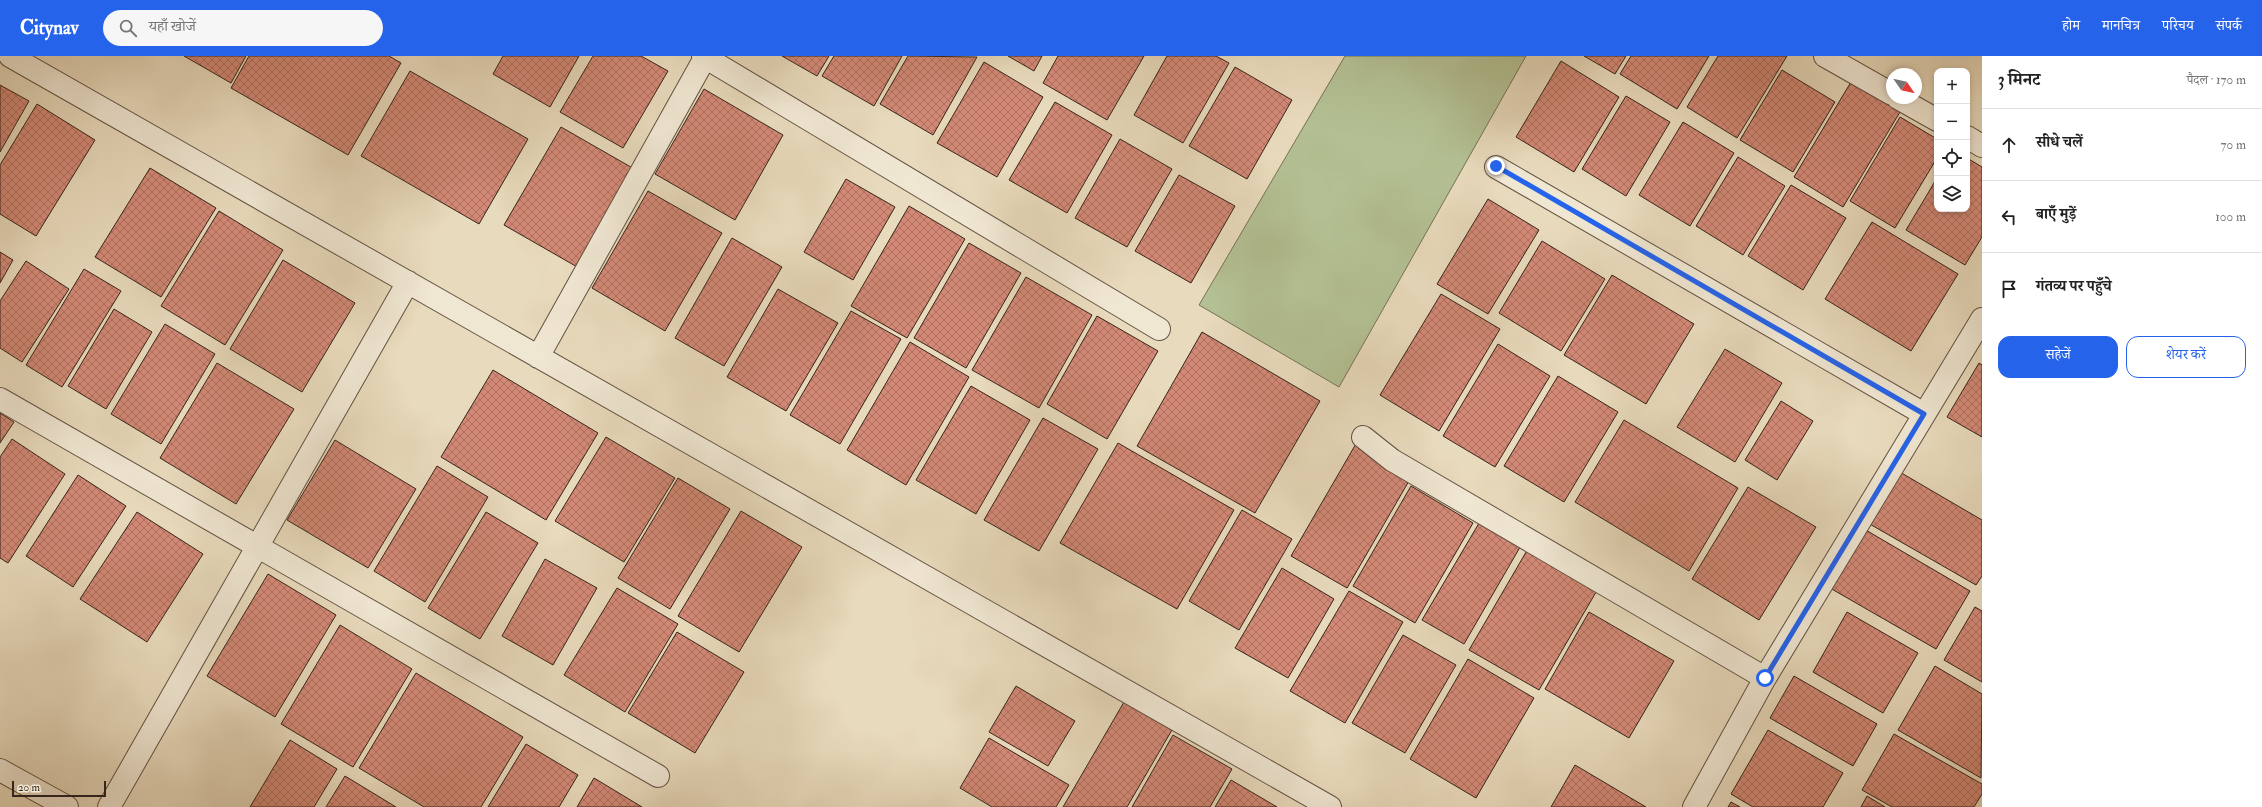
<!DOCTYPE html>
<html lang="hi">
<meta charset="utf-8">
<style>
:root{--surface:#fff;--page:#f6f6f6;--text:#222;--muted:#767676;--line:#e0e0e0;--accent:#2563eb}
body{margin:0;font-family:"IM FELL Double Pica","Noto Serif Devanagari",serif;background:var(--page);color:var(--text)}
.controls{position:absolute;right:12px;top:12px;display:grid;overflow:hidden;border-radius:8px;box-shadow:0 2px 6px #0003}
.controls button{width:36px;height:36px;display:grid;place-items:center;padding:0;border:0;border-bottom:1px solid var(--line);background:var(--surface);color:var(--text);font:20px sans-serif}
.compass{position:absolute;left:1886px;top:12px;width:36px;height:36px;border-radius:50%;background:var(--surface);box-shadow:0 2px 6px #0003;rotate:124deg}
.scale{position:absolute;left:12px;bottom:10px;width:94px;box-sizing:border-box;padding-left:4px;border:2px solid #37241a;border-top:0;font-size:11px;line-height:14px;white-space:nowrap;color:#37241a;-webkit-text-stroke:3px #f0e7d3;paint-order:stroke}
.stop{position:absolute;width:12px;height:12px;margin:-9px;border:3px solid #2563eb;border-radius:50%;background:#fff}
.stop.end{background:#2563eb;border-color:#fff;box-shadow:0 1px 4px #0008}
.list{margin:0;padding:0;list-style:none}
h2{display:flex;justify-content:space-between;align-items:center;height:52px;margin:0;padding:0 16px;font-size:17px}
h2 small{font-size:13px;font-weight:400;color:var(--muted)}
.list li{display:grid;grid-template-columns:26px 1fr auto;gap:12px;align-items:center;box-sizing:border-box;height:72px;padding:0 16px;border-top:1px solid var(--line)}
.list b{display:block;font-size:15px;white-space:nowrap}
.list em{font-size:13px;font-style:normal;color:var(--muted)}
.actions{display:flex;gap:8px;padding:12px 16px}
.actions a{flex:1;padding:9px 0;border:1px solid var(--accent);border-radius:12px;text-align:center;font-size:14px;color:var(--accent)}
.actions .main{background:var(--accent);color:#fff}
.icon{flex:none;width:22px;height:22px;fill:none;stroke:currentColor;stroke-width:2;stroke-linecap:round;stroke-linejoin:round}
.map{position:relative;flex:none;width:1982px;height:751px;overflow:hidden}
header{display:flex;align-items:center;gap:24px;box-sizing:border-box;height:56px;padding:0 20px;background:var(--accent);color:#fff}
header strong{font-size:19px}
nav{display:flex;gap:22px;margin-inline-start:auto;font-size:14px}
.search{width:280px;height:36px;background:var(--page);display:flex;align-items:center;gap:10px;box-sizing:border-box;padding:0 14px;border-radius:22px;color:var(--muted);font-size:15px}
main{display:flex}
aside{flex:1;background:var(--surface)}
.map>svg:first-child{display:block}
.park{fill:#b3c093;stroke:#757256}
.building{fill:url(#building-cross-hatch);stroke:#37241a}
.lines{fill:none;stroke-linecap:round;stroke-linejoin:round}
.street-casing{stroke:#635242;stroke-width:24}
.street{stroke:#f0e7d3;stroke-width:22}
.route{stroke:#2563eb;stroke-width:5}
</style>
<header>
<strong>Citynav</strong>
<div class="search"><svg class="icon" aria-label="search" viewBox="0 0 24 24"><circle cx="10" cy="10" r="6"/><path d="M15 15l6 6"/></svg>यहाँ खोजें</div>
<nav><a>होम</a><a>मानचित्र</a><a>परिचय</a><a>संपर्क</a></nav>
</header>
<main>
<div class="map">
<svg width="1982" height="751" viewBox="0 0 1982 751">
<defs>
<pattern id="building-cross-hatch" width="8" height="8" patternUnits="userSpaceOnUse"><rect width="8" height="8" fill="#d38976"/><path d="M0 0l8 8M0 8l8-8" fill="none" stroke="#ac7060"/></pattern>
</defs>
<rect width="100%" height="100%" fill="#e8dabc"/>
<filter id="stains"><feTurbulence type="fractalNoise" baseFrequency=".005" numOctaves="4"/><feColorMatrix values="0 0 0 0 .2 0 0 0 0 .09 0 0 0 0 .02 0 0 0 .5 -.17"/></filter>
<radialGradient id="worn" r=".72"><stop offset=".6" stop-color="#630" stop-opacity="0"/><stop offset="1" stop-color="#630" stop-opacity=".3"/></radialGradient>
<!-- park -->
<path class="park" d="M1345,0H1526L1339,331L1199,249Z"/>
<!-- building -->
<path class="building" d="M184,0H246L231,27Z
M249,0H389L401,7L348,99L231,32Z
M503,0H579L550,51L493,18Z
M593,0H641L668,15L623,92L560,56Z
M782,0H829L817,20Z
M834,0H902L874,50L822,20Z
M908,0L977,1L933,79L880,48Z
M1008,0H1042L1034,15Z
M1058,0H1144L1107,64L1043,27Z
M1167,0H1216L1229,7L1183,87L1134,59Z
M1584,0H1626L1615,18Z
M1631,0H1709L1677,53L1620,18Z
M1718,0H1787L1737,82L1687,51Z
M1561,5L1619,41L1574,116L1516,81Z
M984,6L1043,41L997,121L937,87Z
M1235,11L1292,44L1247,123L1189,90Z
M1782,14L1835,46L1793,116L1740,84Z
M410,15L528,83L479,168L361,100Z
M1851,26L1900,56L1843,151L1794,121Z
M0,29L29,45L0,96Z
M704,33L783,79L735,164L655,118Z
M1626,40L1670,66L1626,140L1582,113Z
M1055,46L1112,79L1067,157L1009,124Z
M37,48L95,84L36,180L0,158V109Z
M1900,61L1937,83V102L1895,172L1850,145Z
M1683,66L1734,97L1690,170L1639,139Z
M561,71L636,114L579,212L504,169Z
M1120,83L1172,113L1127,191L1075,162Z
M1738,101L1785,130L1743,199L1696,170Z
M1967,102L1982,111V181L1965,209L1906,174L1937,122V153H1967Z
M150,112L216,152L161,241L95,201Z
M1179,119L1235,150L1191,227L1135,195Z
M846,123L895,151L853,224L804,196Z
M1791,129L1846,162L1803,234L1748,200Z
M648,135L722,177L665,275L592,232Z
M1488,143L1539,174L1488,258L1437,228Z
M909,150L965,183L907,282L851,250Z
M219,155L283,194L225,289L161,250Z
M1872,166L1958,218L1911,295L1825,243Z
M732,182L782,211L724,310L675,282Z
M1542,185L1605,223L1561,295L1499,257Z
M969,187L1021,217L966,312L914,282Z
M0,196L13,204L0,227Z
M283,204L355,247L302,336L230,293Z
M26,205L69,233L22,306L0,292V245Z
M84,213L121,235L62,331L26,309Z
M1612,219L1694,268L1646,348L1564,299Z
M1026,221L1092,259L1039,352L972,314Z
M778,233L838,267L786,355L727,321Z
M1441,238L1500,273L1439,375L1380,339Z
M114,253L152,276L106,353L68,330Z
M851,255L901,283L840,388L790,359Z
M1097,260L1158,295L1107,383L1047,348Z
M165,268L215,298L161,388L111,358Z
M1202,276L1320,345L1255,457L1137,390Z
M910,286L969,321L906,429L847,394Z
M1498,288L1550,320L1495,411L1443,380Z
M1725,293L1782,327L1735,406L1677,371Z
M217,307L294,353L236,448L160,402Z
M1979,307L1982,309V381L1947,361Z
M493,314L598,377L546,464L441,401Z
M1558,320L1618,356L1564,446L1504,410Z
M971,330L1030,364L976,458L916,424Z
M1781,345L1813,365L1777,424L1745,404Z
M0,357L14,366L0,387Z
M1043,362L1098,393L1039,495L984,464Z
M1624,364L1738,432L1689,515L1575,446Z
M606,381L675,422L624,506L555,465Z
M12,383L65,418L8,507L0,502V401Z
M335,384L416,433L368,512L287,464Z
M1357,386L1413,418L1347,532L1291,500Z
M1118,387L1234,454L1177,553L1060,487Z
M437,410L488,441L425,546L374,515Z
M1898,415L1982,464V520L1976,529L1868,467Z
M78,419L126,450L73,531L26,500Z
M678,422L730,453L670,553L618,522Z
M1411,430L1473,467L1415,567L1353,530Z
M1748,431L1816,471L1759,564L1692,523Z
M1242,454L1292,483L1239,574L1189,545Z
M741,455L802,491L739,596L678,560Z
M137,456L203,498L147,586L80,543Z
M486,456L538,487L480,583L428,552Z
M1482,462L1523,486L1464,588L1422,564Z
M1864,473L1970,535L1936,593L1830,532Z
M1529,491L1599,531L1539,634L1469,594Z
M545,503L597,532L553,609L502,580Z
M1282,512L1334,543L1288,622L1235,592Z
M268,518L336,559L275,661L207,620Z
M617,532L678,568L625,656L564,619Z
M1349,535L1403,566L1345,667L1290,635Z
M1975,551L1982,555V626L1944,604Z
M1589,556L1674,605L1629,682L1545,633Z
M1847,556L1918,597L1883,657L1813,616Z
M340,569L412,613L353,711L281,668Z
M677,576L744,616L695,697L628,657Z
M1403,579L1456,609L1405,697L1352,667Z
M1468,603L1534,642L1476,742L1410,703Z
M1935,610L1982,638L1981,722L1898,674Z
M416,617L523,681L481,751H424L359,712Z
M1794,620L1877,668L1853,710L1770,662Z
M1016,630L1075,665L1048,710L989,676Z
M1124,646L1172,674L1127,751H1063Z
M1768,674L1843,717L1823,751H1753L1731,738Z
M1894,678L1982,728V738L1974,751H1892L1862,734Z
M1173,679L1232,713L1210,751H1132Z
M989,682L1069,729L1056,751H992L960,732Z
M290,684L337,713L314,751H250Z
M526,688L578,719L559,751H488Z
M1575,709L1646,751H1551Z
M345,720L396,751H326Z
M594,722L642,751H577Z
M1231,724L1277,751H1215Z
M1867,740L1885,751H1861Z
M1731,746L1740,751H1728Z"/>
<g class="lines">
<!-- street casing -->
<g class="street-casing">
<path id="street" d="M10,0L1330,751
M703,0L1159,273
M1825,0L1892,38
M1898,42L1937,64
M1967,81L1982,90
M1496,111L1924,358
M538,301L706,0
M0,343L658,720
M1363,381L1392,404L1765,622
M0,714L67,751
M109,751L408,226
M1694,751L1765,622L1982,263"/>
</g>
<!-- street -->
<use href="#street" class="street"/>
</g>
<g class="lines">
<!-- route -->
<path class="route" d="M1496,110L1924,358L1765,622"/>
</g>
<rect width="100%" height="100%" filter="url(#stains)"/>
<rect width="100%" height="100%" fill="url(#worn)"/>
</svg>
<div class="controls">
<button>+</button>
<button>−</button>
<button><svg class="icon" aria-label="locate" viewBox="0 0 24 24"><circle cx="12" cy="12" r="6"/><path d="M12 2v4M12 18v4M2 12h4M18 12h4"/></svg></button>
<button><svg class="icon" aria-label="layers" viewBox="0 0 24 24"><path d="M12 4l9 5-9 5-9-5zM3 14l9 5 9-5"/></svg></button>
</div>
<svg class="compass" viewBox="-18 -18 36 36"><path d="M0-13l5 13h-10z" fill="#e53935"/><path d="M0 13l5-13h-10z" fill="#767676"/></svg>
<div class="scale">20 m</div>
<div class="stop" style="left:1765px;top:622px"></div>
<div class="stop end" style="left:1496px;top:110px"></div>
</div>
<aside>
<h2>3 मिनट<small>पैदल · 170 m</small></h2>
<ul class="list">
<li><svg class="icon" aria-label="ahead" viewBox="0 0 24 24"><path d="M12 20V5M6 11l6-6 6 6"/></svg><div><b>सीधे चलें</b></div><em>70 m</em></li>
<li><svg class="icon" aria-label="left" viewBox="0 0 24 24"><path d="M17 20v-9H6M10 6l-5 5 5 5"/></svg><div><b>बाएँ मुड़ें</b></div><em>100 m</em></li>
<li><svg class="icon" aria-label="arrive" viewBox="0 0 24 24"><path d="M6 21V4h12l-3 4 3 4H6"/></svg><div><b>गंतव्य पर पहुँचे</b></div></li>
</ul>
<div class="actions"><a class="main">सहेजें</a><a>शेयर करें</a></div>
</aside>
</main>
